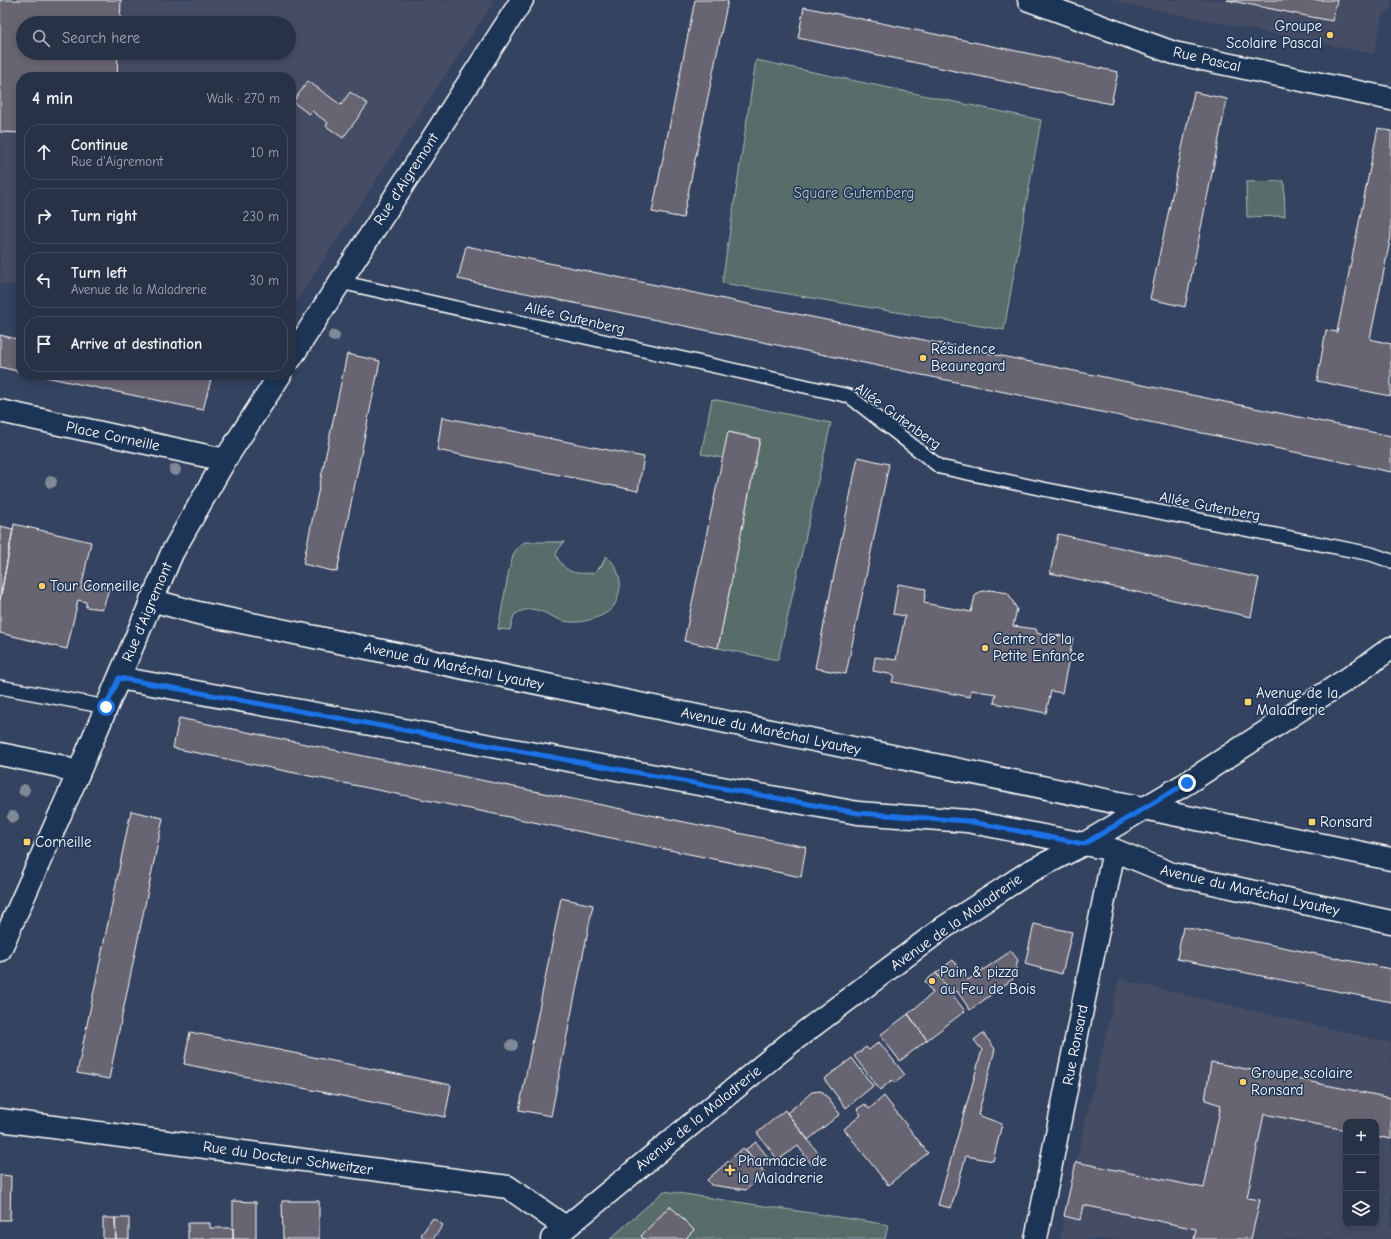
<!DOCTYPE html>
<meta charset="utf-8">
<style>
:root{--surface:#273247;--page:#333e52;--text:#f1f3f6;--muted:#a4aab4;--line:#434d60}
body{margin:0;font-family:"Comic Neue",sans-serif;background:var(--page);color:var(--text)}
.controls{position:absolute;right:12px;bottom:12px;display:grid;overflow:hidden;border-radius:8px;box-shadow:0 2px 6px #0003}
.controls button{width:36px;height:36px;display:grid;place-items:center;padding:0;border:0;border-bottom:1px solid var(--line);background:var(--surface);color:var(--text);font:20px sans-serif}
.stop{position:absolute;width:12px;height:12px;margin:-9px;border:3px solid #1a73e8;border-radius:50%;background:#fff}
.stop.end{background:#1a73e8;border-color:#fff;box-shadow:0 1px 4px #0008}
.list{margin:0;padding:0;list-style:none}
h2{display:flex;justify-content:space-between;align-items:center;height:52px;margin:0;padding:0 16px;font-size:17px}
h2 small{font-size:13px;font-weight:400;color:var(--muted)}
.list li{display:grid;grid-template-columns:26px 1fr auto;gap:12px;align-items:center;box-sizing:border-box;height:56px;margin:0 8px 8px;padding:0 8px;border:1px solid var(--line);border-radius:16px}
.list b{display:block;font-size:15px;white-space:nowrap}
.list p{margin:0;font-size:13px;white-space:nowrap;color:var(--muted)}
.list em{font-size:13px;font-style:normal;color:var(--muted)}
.icon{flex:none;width:22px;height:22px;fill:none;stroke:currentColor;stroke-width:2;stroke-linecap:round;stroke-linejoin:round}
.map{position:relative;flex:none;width:1391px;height:1239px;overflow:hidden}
.search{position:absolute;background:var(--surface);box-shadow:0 2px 6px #0003;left:16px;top:16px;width:280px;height:44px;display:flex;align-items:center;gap:10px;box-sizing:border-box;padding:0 14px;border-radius:22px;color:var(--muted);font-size:15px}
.panel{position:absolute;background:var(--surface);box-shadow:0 2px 6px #0003;left:16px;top:72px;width:280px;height:308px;border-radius:16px}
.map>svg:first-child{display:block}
.built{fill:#444d65;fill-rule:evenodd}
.green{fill:#576d69;stroke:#abb6b4}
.building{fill:#686572;stroke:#fff}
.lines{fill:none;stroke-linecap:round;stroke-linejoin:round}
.lane-casing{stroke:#fff;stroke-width:16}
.street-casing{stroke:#fff;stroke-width:25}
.primary-casing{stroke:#fff;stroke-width:25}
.lane{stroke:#1d3557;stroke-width:13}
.street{stroke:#1d3557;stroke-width:22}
.primary{stroke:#1d3557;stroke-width:22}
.tree{fill:#7f8a96}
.route{stroke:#1a73e8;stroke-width:5}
.poi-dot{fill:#ffd166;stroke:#1d3557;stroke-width:1.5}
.labels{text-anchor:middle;stroke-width:3;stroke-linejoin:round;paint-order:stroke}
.poi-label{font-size:15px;fill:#fff;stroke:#1d3557;text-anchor:start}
.street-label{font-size:15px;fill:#fff;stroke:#1d3557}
.park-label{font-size:15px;fill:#bcc5c3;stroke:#1d3557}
</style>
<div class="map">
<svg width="1391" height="1239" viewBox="0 0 1391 1239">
<rect width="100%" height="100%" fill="#34435f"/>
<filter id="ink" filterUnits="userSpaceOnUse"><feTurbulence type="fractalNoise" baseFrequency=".025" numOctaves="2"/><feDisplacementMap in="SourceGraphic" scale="8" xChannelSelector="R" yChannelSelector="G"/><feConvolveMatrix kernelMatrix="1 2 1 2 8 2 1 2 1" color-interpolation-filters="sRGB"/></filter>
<g filter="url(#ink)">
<!-- built -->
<path class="built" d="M0,0H495L292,308L291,77H21V285L0,284ZM23,23H289V53H23Z
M1106,0H1391V9L1382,16L1374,54Z
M1119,979L1391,1043V1239H1060L1076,1162ZM1346,1122H1376V1224H1346Z"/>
<!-- green -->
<path class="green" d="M756,60L1041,120L1004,330L722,283Z
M1284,181L1285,216L1247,217L1246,182Z
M712,399L831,423L778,660L718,648L760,439L729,432L723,458L701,454Z
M525,542H564L558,550L556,555C566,574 574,574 594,573L602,565L606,556C614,562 619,572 620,582C621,589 617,603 612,608C604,617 584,623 572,622C550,622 538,599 514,615L510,630L498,629L509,570L514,553L519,546Z
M664,1191L871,1222L888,1225L885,1239H685L694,1230L670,1207L641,1236L644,1239H610Z"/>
<!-- building -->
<path class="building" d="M0,0H121L120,23H23V53H118L117,77H21V133L0,132Z
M695,0H728L683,218L652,212Z
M1227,0H1337L1332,21Z
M804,7L1118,72L1111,104L798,38Z
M308,81L341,105L350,92L368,104L343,138L326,126L328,123L312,111L309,114L293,102Z
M1194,92L1227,99L1185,307L1150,299Z
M1378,128L1391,131V236L1370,339L1391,344V389L1390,396L1317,381L1326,330L1337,332Z
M466,246L1391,436V472L458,279Z
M0,335L21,340V372L0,367Z
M347,354L380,361L337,572L303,564Z
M36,375H191L211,379L203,410Z
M442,417L644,457L638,491L437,450Z
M728,432L760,439L718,648L684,641Z
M858,457L889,464L846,674L815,668Z
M14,524L91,542L81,589L89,590V584L109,588L103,609L86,607V602L78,600L67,649L0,633V600Z
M0,526L13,529L0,600Z
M1058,534L1259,578L1251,617L1050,573Z
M898,584L926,589L924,603L971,612L975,596L979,592L990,590L1008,593L1017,609L1013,626L1036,629L1037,633L1046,636L1050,634L1073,638L1062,693L1051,691L1046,713L994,703L996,694L971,690L970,697L892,682L894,675L873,671L875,657L896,660L905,616L893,614Z
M179,718L806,847L801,877L173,748Z
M131,811L163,818L109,1079L77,1073Z
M561,898L593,905L551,1116L519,1110Z
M1034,924L1072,932L1062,974L1025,964Z
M1183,927L1391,969V1002L1177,959Z
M1011,951L1018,960L1013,979L970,1010L957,991L953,995L936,973L953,960L968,980Z
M936,973L965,1011L927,1040L908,1014L933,993L925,981Z
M908,1014L927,1040L900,1061L880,1035Z
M190,1032L451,1085L445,1117L184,1064Z
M983,1033L995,1049L978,1115L1002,1124L993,1161L966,1156L951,1208L938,1205L982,1050L974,1040Z
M879,1042L905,1075L895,1083L892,1080L880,1090L854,1056L866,1047L869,1050Z
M852,1058L873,1086L846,1108L824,1079Z
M1211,1062L1391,1098V1139L1376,1136V1122H1346V1130L1264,1114L1247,1198L1260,1200L1251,1239H1194L1196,1229L1083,1205L1080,1220L1064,1216L1076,1162L1204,1188L1221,1105L1205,1100Z
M819,1091L823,1092L840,1114L808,1140L787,1113L812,1092Z
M884,1096L928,1153L888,1185L844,1129L861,1115L857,1109L865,1104L869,1109Z
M785,1110L787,1113L823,1159L812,1165L798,1146L778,1160L757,1133Z
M756,1142L771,1161L761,1169L745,1150Z
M743,1148L765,1173L746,1190L711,1185L707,1180Z
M0,1175L11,1176L10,1220H0Z
M233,1201L256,1202V1239H233Z
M282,1201H319V1239H283Z
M670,1206L694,1230L685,1239H644L641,1236Z
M103,1218H115L116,1239H103Z
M115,1218H129V1239H116Z
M433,1218L443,1225L433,1239H426L421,1235Z
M188,1223H210V1228H233V1239H188Z"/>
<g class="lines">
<!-- lane casing -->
<g class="lane-casing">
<path id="lane" d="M340,282L849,396L940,467L1043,489L1371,554L1391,561
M0,687L107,707"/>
</g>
<!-- street casing -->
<g class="street-casing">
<path id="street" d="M1029,0L1174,53L1391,99
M291,358L522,0
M0,411L225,460
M151,600L198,613L1391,859
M119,678L858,813L967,821L1084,844L1114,850L1172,874L1391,922
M0,754L59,766L78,774
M0,950L78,774L172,553L225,460L280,375
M0,1120L508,1187L565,1227
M1036,1239L1114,850"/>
</g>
<!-- primary casing -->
<g class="primary-casing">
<path id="primary" d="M552,1239L790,1043L943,928L1029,872L1084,844L1187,783L1355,674L1391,648"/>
</g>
<!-- lane -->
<use href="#lane" class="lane"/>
<!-- street -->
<use href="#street" class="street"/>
<!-- primary -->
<use href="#primary" class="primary"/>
</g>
<!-- trees -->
<g class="tree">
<circle cx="334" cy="336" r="6"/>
<circle cx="175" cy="470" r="6"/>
<circle cx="51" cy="482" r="6"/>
<circle cx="24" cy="790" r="6"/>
<circle cx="13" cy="817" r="6"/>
<circle cx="512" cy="1045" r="6"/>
</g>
</g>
<g class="lines" filter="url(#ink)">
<!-- route -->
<path class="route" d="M106,707L119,678L858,813L967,821L1084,844L1187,783"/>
</g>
<!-- markers -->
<g class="poi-dot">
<circle cx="1330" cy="35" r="4"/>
<circle cx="923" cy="358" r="4"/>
<circle cx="42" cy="586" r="4"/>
<circle cx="985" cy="648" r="4"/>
<rect x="1244" y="698" width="8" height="8" rx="2"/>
<rect x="1308" y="818" width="8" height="8" rx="2"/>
<rect x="23" y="838" width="8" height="8" rx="2"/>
<circle cx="932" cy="981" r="4"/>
<circle cx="1243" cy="1082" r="4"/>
<path d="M728 1164h4v4h4v4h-4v4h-4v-4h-4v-4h4z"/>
</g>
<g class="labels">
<!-- poi labels -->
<g class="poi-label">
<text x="1322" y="31" text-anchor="end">Groupe<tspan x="1322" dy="17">Scolaire Pascal</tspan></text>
<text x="931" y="354">Résidence<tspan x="931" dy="17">Beauregard</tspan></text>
<text x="50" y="591">Tour Corneille</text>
<text x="993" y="644">Centre de la<tspan x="993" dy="17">Petite Enfance</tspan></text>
<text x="1256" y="698">Avenue de la<tspan x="1256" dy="17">Maladrerie</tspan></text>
<text x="1320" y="827">Ronsard</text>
<text x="35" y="847">Corneille</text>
<text x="940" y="977">Pain &amp; pizza<tspan x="940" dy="17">au Feu de Bois</tspan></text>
<text x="1251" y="1078">Groupe scolaire<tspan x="1251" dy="17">Ronsard</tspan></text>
<text x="738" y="1166">Pharmacie de<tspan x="738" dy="17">la Maladrerie</tspan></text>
</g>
<!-- street labels -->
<g class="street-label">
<text transform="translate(1207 59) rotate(13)" y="5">Rue Pascal</text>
<text transform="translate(406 179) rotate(-57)" y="5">Rue d'Aigremont</text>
<text transform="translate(575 318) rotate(13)" y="5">Allée Gutenberg</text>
<text transform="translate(898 416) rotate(36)" y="5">Allée Gutenberg</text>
<text transform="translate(113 436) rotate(12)" y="5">Place Corneille</text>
<text transform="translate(1210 506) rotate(11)" y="5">Allée Gutenberg</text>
<text transform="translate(147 612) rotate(-67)" y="5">Rue d'Aigremont</text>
<text transform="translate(454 666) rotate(12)" y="5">Avenue du Maréchal Lyautey</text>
<text transform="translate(771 731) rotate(12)" y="5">Avenue du Maréchal Lyautey</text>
<text transform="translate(1250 890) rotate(13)" y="5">Avenue du Maréchal Lyautey</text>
<text transform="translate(956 922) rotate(-35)" y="5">Avenue de la Maladrerie</text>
<text transform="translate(1075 1045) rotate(-79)" y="5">Rue Ronsard</text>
<text transform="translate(698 1118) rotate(-39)" y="5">Avenue de la Maladrerie</text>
<text transform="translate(288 1158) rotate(8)" y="5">Rue du Docteur Schweitzer</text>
</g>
<!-- park labels -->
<g class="park-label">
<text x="854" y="198">Square Gutemberg</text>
</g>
</g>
</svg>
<div class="controls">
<button>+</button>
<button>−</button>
<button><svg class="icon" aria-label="layers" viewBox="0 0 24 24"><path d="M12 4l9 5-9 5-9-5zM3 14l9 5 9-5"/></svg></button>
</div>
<div class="stop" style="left:106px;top:707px"></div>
<div class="stop end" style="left:1187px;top:783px"></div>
<div class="search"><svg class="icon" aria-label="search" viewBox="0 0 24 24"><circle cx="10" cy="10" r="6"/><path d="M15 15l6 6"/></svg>Search here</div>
<section class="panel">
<h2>4 min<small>Walk · 270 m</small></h2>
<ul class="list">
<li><svg class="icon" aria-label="ahead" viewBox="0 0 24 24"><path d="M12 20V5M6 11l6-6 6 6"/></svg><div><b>Continue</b><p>Rue d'Aigremont</p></div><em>10 m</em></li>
<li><svg class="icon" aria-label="right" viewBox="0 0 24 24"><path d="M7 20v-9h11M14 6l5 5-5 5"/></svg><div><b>Turn right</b></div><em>230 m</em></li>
<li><svg class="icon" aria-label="left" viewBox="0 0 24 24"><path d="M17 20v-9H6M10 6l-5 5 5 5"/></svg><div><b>Turn left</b><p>Avenue de la Maladrerie</p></div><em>30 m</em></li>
<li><svg class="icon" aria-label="arrive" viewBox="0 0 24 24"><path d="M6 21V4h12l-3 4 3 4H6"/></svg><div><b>Arrive at destination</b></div></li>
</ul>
</section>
</div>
